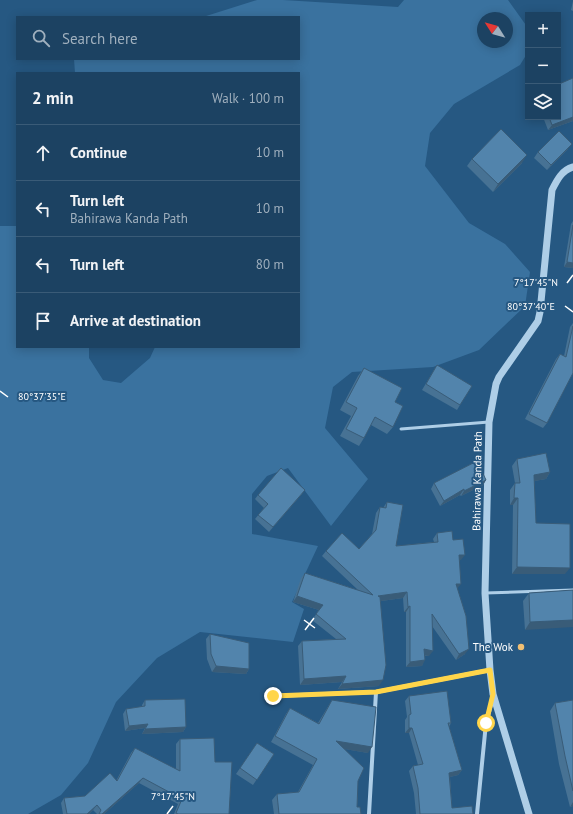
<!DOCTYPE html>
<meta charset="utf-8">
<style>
:root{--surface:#1c4262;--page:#294d6b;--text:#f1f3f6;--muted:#a0b0be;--line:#3a5b77}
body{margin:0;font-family:"PT Sans",sans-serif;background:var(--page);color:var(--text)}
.controls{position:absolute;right:12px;top:12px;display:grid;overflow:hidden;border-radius:0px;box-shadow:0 2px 10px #0003}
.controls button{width:36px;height:36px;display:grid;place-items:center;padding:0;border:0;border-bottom:1px solid var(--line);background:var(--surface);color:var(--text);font:20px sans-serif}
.compass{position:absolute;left:477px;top:12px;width:36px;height:36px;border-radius:50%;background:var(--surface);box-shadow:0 2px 10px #0003;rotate:307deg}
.stop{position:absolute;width:12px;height:12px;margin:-9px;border:3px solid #ffd54a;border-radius:50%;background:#fff}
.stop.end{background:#ffd54a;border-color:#fff;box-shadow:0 1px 4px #0008}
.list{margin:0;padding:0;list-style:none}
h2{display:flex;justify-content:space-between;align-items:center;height:52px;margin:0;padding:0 16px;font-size:17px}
h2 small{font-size:13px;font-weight:400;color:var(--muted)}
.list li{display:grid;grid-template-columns:26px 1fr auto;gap:12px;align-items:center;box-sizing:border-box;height:56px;padding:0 16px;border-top:1px solid var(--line)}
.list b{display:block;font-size:15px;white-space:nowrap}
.list p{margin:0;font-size:13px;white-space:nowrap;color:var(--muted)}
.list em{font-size:13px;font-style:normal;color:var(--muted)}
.icon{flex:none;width:22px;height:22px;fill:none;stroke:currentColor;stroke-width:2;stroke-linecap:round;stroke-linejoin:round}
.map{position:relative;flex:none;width:573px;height:814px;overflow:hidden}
.search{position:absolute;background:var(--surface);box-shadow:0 2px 10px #0003;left:16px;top:16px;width:284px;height:44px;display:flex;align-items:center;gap:10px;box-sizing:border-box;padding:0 14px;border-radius:0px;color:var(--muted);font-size:15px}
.panel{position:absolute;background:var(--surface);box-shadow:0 2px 10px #0003;left:16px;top:72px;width:284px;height:276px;border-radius:0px}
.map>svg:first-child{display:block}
.green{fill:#3a729f;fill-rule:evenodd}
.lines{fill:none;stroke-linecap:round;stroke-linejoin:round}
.service{stroke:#aecee7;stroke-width:3}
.minor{stroke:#aecee7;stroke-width:4}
.tertiary{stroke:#aecee7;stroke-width:7}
.wall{fill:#477294}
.shaded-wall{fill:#395c78}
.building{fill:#5284ac;stroke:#395c78}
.route{stroke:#ffd54a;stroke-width:5}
.ticks{fill:none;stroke:#fff;stroke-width:1.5}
.poi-dot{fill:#f0bf73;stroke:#265882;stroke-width:1.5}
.labels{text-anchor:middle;stroke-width:4;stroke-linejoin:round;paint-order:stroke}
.street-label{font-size:11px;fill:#fff;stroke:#265882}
.poi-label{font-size:11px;fill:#fff;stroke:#265882;text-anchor:end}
.ticks-label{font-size:10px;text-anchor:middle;fill:#fff;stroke:#265882;stroke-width:4;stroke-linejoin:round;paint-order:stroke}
</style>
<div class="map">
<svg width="573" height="814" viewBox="0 0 573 814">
<rect width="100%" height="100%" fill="#265882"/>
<!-- green -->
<path class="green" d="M257,0H283L398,7L404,0H508L528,28V52L520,65L454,104L430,133L425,166L469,223L505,244L530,272L525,306L479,350L433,367L352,372L333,387L325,428L368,479L331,526L288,468L267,476L252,494V534L318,546L292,602L304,609L293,642L200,632L157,658L116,702L88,763L61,795L28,814H0V226H17V347H89V358L103,380L121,383L150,358L155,347H299V73H75L74,59H299V17H203ZM483,18H507V42H483Z"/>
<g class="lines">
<!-- service -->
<path class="service" d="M401,429L489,422
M485,593L573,590"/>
<!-- minor -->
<path class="minor" d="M273,696L376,692
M369,814L376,692L490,670
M477,814L486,723L493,698"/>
<!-- tertiary -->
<path class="tertiary" d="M529,814L493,694L490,670L485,593L489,422L496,384L499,377L538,321L540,312L552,190C557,180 562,170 573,167"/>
</g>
<!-- wall -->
<path class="wall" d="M573,1V11L571,10Z
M559,84L573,121L548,130L543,117H558Z
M568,149L547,170L534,158L538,152Z
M472,159L522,163L493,192L467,166Z
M573,221V268L564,267L571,224Z
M573,323V373L547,423L543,428L525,419L556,359L560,354L564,356L570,327Z
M437,365L460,405L457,410L422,390Z
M364,368L395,402L393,427L387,434L371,425L364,438L359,446L340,436L351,416L340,410L358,376Z
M517,459L550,472L546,479L534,481L536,523L565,574H512L513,505H510V490L515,483L512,466Z
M486,480L483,485L461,496L460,495L440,506L431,489L434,483Z
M302,494L269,532L255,519L264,508L255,499L258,495Z
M387,502L396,546L434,542L433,539L437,533L453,540L461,560H460L457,589L465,654L456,660L432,626L429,656H425L422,666L406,667V612H404L403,598L381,601L379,686L338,689L342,682L300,685L298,646L302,641L336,639L312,620L319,610L293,602L301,578L305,573L358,590L322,556L326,551L359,549L372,534L376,513L380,507L383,508Z
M573,590L525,630L523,601L529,593Z
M210,634L249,669L246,674L212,672L207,659L206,639Z
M409,696L451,723L449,727L462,770L458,775L450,777L452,808L473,814H416L414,793L409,771L413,766L418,765L409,733H405V720L407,717L405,701Z
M145,700L186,727L183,732L142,734L145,728L125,731L123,714L126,709L142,707V705Z
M332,700L368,753L345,749L358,781L357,807L361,814H274L272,800L277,794L298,792L313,765L271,742L286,714L290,708L318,723Z
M573,700V806L570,807L559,764L550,711L555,703Z
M180,739L215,762L229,814H174L178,804L139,783L104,814H97L93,810L89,814H63L61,803L64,798L85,796L116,781L131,753L135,748L176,770V744Z
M257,743L274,754L253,785L236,774Z"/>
<!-- shaded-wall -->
<path class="shaded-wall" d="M573,117V121L548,130L552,125Z
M572,144L568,149L547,170L551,165Z
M527,155L522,163L493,192L498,184Z
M567,262L573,263V268L564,267Z
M550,472L546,479L529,482L534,475Z
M486,480L483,485L461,496L464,491Z
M464,489L460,495L440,506L444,501Z
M305,490L302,494L269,532L273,527Z
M514,498H518L513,505H510Z
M459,555H465L461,560L455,561Z
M517,567L570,568L565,574H512Z
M456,584H461L457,589Z
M407,592L403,598L374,602L378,596Z
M297,596L323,605L319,610L293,602Z
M410,606L406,612H404L408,607Z
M573,620V627L525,630L530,622Z
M424,649L433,651L429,656L420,655Z
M469,649L465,654L456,660L459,654Z
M425,660L422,666L406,667L410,662Z
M216,666L249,669L246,674L212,672Z
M346,676L342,682L300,685L304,679Z
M383,680L379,686L338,689L342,684Z
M148,724L145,728L125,731L129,726Z
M186,727L183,732L142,734L145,729Z
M409,728H412L409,733H405Z
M336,741L372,747L368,753L332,747Z
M462,770L458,775L446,778L449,773Z
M143,778L139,783L104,814H102Z
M573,802V806L570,807Z
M97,805L93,810L89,814H87Z"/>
<!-- building -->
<path class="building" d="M573,78V117L552,125L549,117H558V82L559,84Z
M501,129L527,155L498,184L472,159Z
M559,131L572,144L551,165L538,152Z
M573,225V263L567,262Z
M573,326V373L547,423L529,414L560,354L566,357Z
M437,365L472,386L460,405L426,384Z
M364,368L402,388L395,402L403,406L393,427L375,417L364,438L346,429L357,408L346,402Z
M546,453L550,472L534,475L536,523L570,524V568L517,567L518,498H514L515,483H520L517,459Z
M477,461L486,480L464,491V489L444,501L434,483Z
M281,468L305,490L273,527L258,515L268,504L258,495Z
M387,502L403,505L396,546L438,542L437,533L452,531L453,540L463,539L465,555H459L461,584H456L466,616L469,649L459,654L432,614L433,651L424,649L425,660L410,662V606L408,607L407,592L378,596L380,597L386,665L383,680L342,684L346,676L304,679L302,641L346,639L316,614L323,605L297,596L305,573L373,595L326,551L342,533L359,549L376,530L380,507L386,508Z
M573,590V620L530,622L529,593Z
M210,634L249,643V669L216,666L211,654Z
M447,691L451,723H448L462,770L449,773L452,808L472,806L473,814H420L418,788L413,766L423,764L412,728H409V715L411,714L409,696Z
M185,699L186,727L145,729L148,724L129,726L126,709L145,706V700Z
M332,700L376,707L372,747L336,741L364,768L358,781L357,807H360L361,814H279L277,794L299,792L317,759L275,736L290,708L319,724Z
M573,700V791L565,756L555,703Z
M214,738L215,762H232L229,814H178L176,813L182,799L143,778L102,814H99L101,810L97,805L87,814H67L64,798L85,796L110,773L117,781L135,748L180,771V739Z
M257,743L274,754L257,780L240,768Z"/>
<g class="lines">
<!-- route -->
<path class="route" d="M273,696L376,692L490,670L493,694L486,723"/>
</g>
<!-- ticks -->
<path class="ticks" d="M567,283L573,275M565,306L573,312M0,391L8,397M304,620L315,628M305,630L314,618M167,814L173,806"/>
<!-- markers -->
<circle class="poi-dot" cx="521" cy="647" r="4"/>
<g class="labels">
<!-- street labels -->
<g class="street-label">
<text transform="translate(477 481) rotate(-89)" y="4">Bahirawa Kanda Path</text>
</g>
<!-- poi labels -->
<g class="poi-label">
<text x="513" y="651">The Wok</text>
</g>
</g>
<g class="ticks-label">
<text x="536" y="286">7°17'45"N</text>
<text x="531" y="310">80°37'40"E</text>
<text x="42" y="400">80°37'35"E</text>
<text x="173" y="800">7°17'45"N</text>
</g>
</svg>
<div class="controls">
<button>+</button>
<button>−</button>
<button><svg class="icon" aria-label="layers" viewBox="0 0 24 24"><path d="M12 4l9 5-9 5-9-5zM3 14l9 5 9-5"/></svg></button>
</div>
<svg class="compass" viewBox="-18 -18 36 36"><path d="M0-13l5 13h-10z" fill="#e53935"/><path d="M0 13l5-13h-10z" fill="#a0b0be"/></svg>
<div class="stop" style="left:486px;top:723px"></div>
<div class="stop end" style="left:273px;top:696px"></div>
<div class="search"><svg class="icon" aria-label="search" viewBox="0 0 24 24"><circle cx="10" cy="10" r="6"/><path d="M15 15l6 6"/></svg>Search here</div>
<section class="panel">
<h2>2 min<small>Walk · 100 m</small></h2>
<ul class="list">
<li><svg class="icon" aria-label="ahead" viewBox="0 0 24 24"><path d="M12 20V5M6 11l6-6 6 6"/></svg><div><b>Continue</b></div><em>10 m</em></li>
<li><svg class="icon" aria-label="left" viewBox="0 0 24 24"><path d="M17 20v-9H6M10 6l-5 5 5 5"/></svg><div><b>Turn left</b><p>Bahirawa Kanda Path</p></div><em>10 m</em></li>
<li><svg class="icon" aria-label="left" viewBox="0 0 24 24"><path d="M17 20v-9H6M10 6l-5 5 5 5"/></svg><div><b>Turn left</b></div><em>80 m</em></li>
<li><svg class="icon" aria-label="arrive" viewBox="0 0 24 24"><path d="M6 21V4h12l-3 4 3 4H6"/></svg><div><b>Arrive at destination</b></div></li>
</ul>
</section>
</div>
